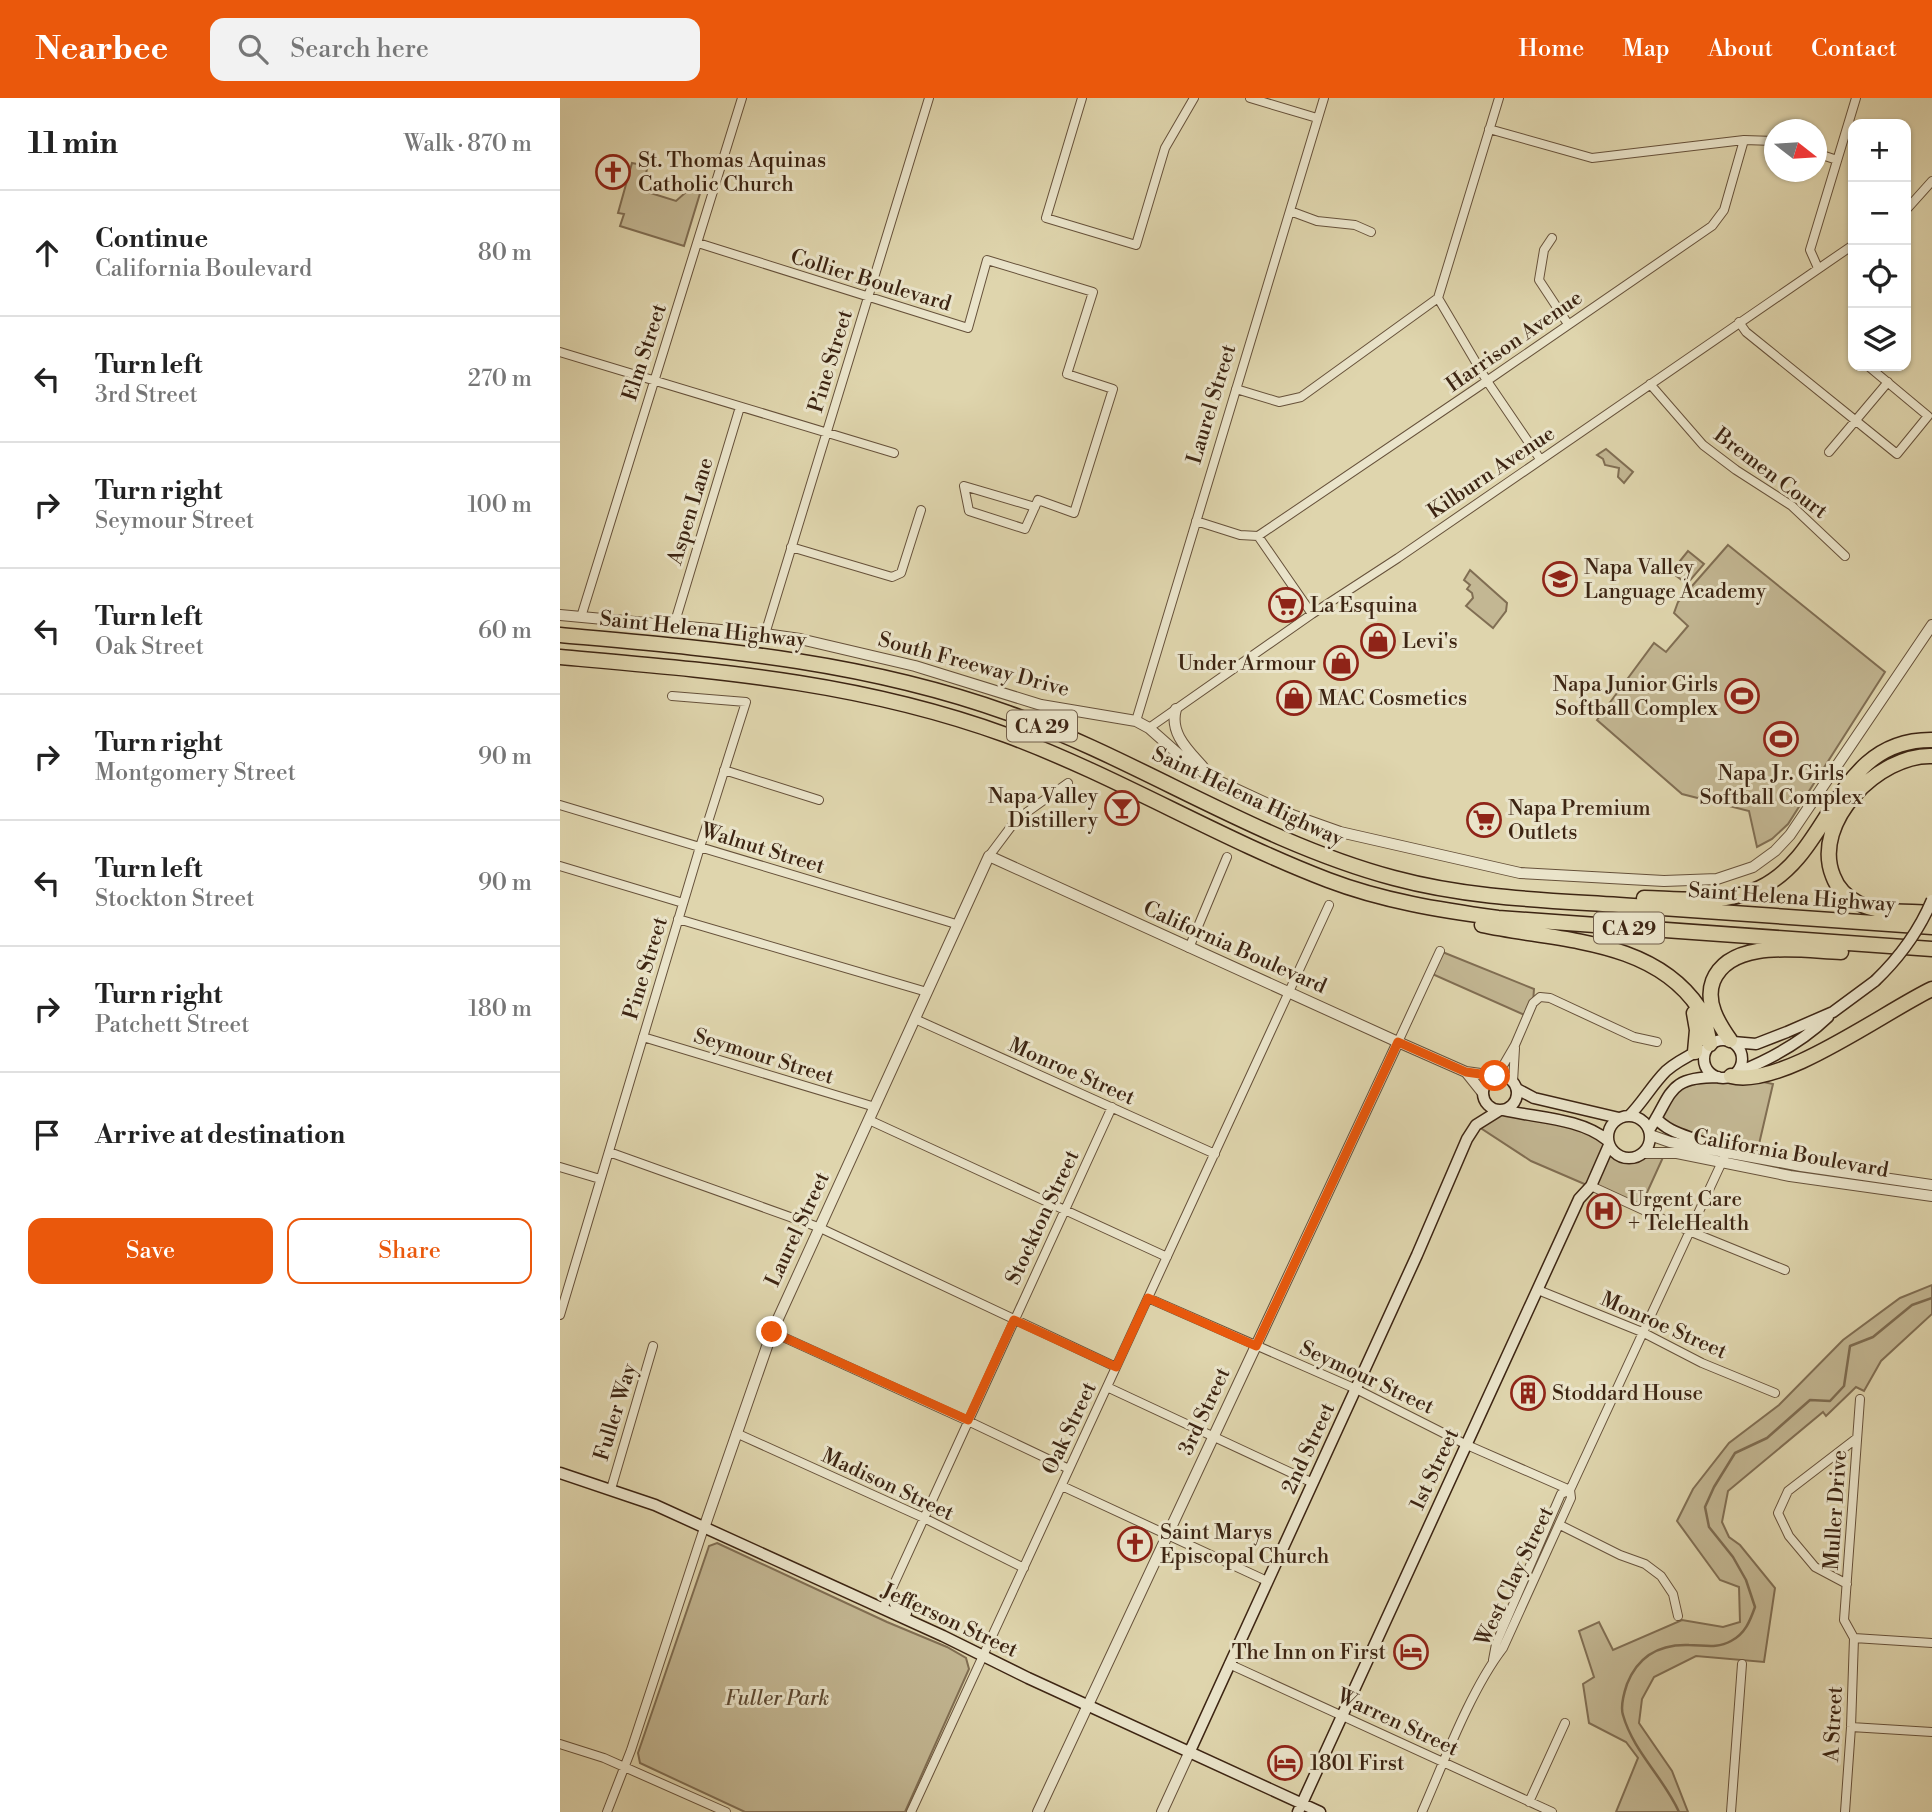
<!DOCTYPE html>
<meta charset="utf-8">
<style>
:root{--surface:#fff;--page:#f2f2f2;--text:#222;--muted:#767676;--line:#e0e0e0;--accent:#ea580c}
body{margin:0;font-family:"Libre Bodoni",serif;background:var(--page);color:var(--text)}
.controls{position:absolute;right:21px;top:21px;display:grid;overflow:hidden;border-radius:14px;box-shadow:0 2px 5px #0004}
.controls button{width:63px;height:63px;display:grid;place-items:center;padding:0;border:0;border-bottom:2px solid var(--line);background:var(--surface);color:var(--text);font:35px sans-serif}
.compass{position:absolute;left:1204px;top:21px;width:63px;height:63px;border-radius:50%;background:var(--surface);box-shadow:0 2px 5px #0004;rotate:107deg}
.stop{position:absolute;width:21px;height:21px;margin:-16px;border:5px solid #ea580c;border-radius:50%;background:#fff}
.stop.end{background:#ea580c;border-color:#fff;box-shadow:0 2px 7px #0008}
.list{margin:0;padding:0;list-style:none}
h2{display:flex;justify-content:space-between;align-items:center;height:91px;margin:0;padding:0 28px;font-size:30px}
h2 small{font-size:23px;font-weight:400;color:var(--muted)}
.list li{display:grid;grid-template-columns:46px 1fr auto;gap:21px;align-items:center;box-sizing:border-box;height:126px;padding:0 28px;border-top:2px solid var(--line)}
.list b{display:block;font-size:26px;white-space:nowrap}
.list p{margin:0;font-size:23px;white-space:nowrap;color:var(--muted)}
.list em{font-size:23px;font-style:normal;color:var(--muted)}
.actions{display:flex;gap:14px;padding:21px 28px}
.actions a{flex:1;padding:16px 0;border:2px solid var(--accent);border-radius:14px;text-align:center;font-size:24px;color:var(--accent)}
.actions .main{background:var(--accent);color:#fff}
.icon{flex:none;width:38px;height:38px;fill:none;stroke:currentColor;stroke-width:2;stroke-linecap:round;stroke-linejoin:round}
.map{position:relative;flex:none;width:1372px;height:1714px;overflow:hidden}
header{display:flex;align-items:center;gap:42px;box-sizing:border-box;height:98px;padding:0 35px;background:var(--accent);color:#fff}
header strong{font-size:33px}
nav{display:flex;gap:38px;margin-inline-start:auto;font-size:24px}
.search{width:490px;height:63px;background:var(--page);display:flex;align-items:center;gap:18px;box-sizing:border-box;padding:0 24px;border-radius:14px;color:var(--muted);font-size:26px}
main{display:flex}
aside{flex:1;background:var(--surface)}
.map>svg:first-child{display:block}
.green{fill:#c3b793;stroke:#806e53;stroke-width:2}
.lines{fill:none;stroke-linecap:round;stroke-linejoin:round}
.stream{stroke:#7d6b50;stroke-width:2.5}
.minor-casing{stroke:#66513a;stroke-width:10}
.tertiary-casing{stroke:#66513a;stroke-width:12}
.secondary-casing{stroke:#3d2513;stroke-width:13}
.motorway-casing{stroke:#3d2513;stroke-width:17}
.minor{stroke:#eae4ca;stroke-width:8}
.tertiary{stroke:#eae4ca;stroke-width:10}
.secondary{stroke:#eae4ca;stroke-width:10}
.motorway{stroke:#dfd5ad;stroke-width:14}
.secondary-bridge-casing{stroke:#3d2513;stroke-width:13;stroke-linecap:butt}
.secondary-bridge{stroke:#eae4ca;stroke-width:10}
.route{stroke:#ea580c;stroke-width:9}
.labels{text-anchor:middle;stroke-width:6;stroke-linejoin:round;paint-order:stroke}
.shield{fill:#eae4ca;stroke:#715e4a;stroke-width:2}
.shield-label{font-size:19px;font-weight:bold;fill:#3d2513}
.poi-label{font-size:21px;fill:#3d2513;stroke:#eae4ca;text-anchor:start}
.street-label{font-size:21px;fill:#3d2513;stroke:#eae4ca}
.park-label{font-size:21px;font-style:italic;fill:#5e4a33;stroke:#eae4ca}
</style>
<header>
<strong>Nearbee</strong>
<div class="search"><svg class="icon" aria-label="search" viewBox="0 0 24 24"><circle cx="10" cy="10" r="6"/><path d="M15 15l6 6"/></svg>Search here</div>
<nav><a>Home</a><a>Map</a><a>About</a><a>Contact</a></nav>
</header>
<main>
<aside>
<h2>11 min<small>Walk · 870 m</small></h2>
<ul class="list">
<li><svg class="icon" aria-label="ahead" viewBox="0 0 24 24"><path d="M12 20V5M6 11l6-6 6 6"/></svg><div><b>Continue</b><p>California Boulevard</p></div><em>80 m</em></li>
<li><svg class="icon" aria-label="left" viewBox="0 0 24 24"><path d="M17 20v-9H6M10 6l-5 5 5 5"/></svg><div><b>Turn left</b><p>3rd Street</p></div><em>270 m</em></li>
<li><svg class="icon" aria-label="right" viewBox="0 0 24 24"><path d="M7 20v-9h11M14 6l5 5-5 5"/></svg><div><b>Turn right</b><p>Seymour Street</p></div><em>100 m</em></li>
<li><svg class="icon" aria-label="left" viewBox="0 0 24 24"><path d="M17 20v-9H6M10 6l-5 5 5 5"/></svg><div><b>Turn left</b><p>Oak Street</p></div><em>60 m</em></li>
<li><svg class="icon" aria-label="right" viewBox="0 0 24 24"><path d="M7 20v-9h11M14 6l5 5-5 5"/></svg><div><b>Turn right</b><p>Montgomery Street</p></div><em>90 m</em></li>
<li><svg class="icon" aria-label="left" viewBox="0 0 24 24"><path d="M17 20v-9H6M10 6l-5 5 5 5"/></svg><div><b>Turn left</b><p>Stockton Street</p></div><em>90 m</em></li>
<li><svg class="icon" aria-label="right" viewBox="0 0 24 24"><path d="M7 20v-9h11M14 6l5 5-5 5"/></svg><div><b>Turn right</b><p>Patchett Street</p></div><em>180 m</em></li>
<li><svg class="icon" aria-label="arrive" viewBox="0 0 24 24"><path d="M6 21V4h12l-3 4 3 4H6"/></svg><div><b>Arrive at destination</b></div></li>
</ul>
<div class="actions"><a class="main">Save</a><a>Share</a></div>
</aside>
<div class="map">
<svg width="1372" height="1714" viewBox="0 0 1372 1714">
<rect width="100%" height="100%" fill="#dfd5ad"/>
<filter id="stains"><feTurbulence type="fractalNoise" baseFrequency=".00286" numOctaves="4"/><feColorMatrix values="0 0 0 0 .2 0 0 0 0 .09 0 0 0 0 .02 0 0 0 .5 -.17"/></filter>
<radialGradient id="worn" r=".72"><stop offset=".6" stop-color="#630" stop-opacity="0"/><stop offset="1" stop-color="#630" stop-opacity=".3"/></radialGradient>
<!-- green -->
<path class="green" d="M72,65L88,68L81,92L116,103L133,88L137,76L145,79L124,148L60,128L64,116L58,115Z
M1046,351L1073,374L1064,385L1058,379L1059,370L1045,367L1043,361L1037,357Z
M1168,447L1325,574L1228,726L1212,741L1197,749L1189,713L1122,696L1037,622L1094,545L1106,554L1128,528L1114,515L1118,504Z
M1128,453L1144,466L1127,486L1111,474Z
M910,472L947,505L946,513L933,530L906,508L913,500L912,495L907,491L910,487L904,482Z
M880,853L974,891L973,905L967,918L870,875Z
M1141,979L1184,980L1213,986L1196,1059L1154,1050L1107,1032L1099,1012L1114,990Z
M941,1012L1022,1028L1049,1047L1058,1058L1064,1060L1071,1061L1084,1055H1105L1080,1110L971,1063L916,1027Z
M1372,1187V1216L1321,1263L1304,1293L1296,1289L1266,1318L1263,1314L1168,1393L1162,1424L1169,1439L1180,1447L1215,1490L1204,1564L1136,1558L1094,1579L1082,1601L1079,1625L1112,1673L1128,1714H1056L1078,1660L1066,1644L1029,1625L1023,1586L1034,1579L1019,1533L1039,1524L1053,1552L1122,1522L1163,1529L1180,1524L1179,1489L1160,1482L1117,1423L1133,1391L1169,1345L1219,1307L1283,1242L1340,1200Z
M157,1445L327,1524L387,1549L406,1560L409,1571L345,1714H185L80,1665L78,1655L147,1454L149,1448Z"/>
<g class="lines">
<!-- stream -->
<path class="stream" d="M1119,1714C1104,1680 1073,1653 1063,1617C1060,1608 1064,1595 1067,1586C1078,1558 1100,1546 1129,1547C1144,1547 1157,1551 1171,1543C1185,1536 1190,1523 1195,1509L1186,1482L1173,1459L1149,1429L1145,1409L1154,1389L1175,1355L1207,1340L1250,1302L1270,1303L1284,1288L1290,1248L1313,1239L1352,1207L1372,1200"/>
<!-- minor casing -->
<g class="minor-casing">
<path id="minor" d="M522,0L486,120L576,147L605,50L634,0
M690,0L757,20
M929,31L1032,60L1184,42L1214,43
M1256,55L1277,62
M1346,112L1372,83
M730,113L757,123L795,127L811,134
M992,140L984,152L979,182L1008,226
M138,145L408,230L427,162L533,194L507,276L553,291L514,415L478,402L465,431L409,413L404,388L475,409
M1258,170L1250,152L1296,0
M878,200L927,283L980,361
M1179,224L1186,234L1337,356L1368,318L1308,268
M0,254L334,355
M1090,286L1143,347L1176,372L1232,408L1285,458
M676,291L719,304L741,299L878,200L939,0
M1269,354L1328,284
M636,423L680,437L698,438L752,516
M698,438L918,289L1152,128L1164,112L1184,42
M231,449L332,479L341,475L361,412
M21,519L182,0
M114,527L180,309
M205,536L369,0
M576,623L764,0
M589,630L752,516L838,460L1293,147
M164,672L259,702
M0,707L396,826
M429,758L456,722L508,685
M0,768L123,805
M118,821L367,894
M629,850L667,759
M355,921L655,1056
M83,939L315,1009
M838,944L880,853
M937,978L955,947L973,905L980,899L990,900L1074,939L1097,944
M953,984L955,950
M309,1022L607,1159
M49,1054L258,1129L556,1269
M0,1069L40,1081
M1031,1088L1129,1133L1225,1172
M978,1192L1082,1234L1142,1265L1215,1295
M588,1200L796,1291L907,1347L1010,1392
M0,1217L140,749L186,604L112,598
M212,1234L408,1323L509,1371
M547,1289L753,1385
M176,1335L364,1420L464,1470
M502,1388L707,1483
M51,1391L93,1248
M1000,1427L1060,1457L1085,1466L1101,1478L1113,1496L1118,1518
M1287,1486L1255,1469L1229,1438L1218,1415L1228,1393L1297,1340
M323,1510L552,1009
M1294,1540L1372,1545
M933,1562L936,1546L1001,1396L1010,1392
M669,1566L992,1714
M1291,1629L1372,1634
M0,1646L44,1660L166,1714
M969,1704L1005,1625
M47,1714L71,1652L144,1430
M351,1714L769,807
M862,1714C884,1664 910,1593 943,1550L1011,1400L1010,1392L1167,1053
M1171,1714L1182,1566
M1285,1714L1291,1629L1294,1540L1284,1522L1300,1301"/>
</g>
<!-- tertiary casing -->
<g class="tertiary-casing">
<path id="tertiary" d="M0,517L205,536L240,541L355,568L481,607L576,623L589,630L624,661L652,680L732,717L780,734L960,775L1104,783L1157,781L1193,769L1215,753L1230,737L1372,527
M616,611C609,635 628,652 643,669
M906,974L922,994
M1090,1037L1110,1044L1241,1068L1372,1087
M1084,1055H1117L1230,1078L1372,1098
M144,1430L212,1234L429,758L838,944L906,974L935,978
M478,1714L838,944
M602,1714L630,1653"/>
</g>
<!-- secondary casing -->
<g class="secondary-casing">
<path id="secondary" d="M1144 961a19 19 0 1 1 38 0a19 19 0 1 1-38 0Z
M1173,944L1196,946L1227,934L1273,914L1315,883
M1176,975C1209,962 1242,944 1268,919
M923 995a17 17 0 1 1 34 0a17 17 0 1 1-34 0Z
M957,991L974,1000L1059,1020
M943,1012C977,1020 1020,1020 1047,1042
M1048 1039a21 21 0 1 1 42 0a21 21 0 1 1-42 0Z
M1069,1018C1083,1004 1092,987 1106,973C1116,964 1128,958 1140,952
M1096,1020C1110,1037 1134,1038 1154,1050
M1089,1032C1113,995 1107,979 1158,979
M0,1375L95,1407L383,1538L468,1580L760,1714
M330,1495L338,1512L346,1515
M630,1653L857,1157L907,1041L916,1027L940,1012
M738,1714L1019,1101L1031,1088L1049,1047"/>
</g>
<!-- motorway casing -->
<g class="motorway-casing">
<path id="motorway" d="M0,537C154,551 300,562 448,615C579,662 699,744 834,780C908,800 983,802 1059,807C1164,815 1268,822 1372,829
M0,559C156,573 297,583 446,637C557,678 658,740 768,782C823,803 880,812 938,820L1372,851
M1372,658C1319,656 1251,724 1273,778C1277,789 1286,799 1298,805C1319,816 1348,813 1372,815
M1084,800C1122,801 1165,807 1200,790C1274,754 1274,641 1372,642
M922,827C996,843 1092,840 1139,910C1146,920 1147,935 1150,946
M1134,915L1137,932L1135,954
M1170,942C1158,925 1145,904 1153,883C1171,839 1244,853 1281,854
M1171,978C1221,991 1325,913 1372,891"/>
</g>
<!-- minor -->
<use href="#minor" class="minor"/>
<!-- tertiary -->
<use href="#tertiary" class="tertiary"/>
<!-- secondary -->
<use href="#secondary" class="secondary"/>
<!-- motorway -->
<use href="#motorway" class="motorway"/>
<!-- secondary-bridge casing -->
<g class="secondary-bridge-casing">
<path id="secondary-bridge" d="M1315,883C1339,860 1359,833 1372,802"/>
</g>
<!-- secondary-bridge -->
<use href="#secondary-bridge" class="secondary-bridge"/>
</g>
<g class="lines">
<!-- route -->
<path class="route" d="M212,1234L408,1322L454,1222L556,1269L588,1200L696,1248L838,944L906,974L935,978"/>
</g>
<!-- icons -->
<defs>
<g id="church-ring" transform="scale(1.75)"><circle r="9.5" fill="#eae4ca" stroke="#8f2418" stroke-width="1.5"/><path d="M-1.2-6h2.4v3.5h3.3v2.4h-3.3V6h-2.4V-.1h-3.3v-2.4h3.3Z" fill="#8f2418"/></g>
<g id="school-ring" transform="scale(1.75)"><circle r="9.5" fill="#eae4ca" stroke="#8f2418" stroke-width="1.5"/><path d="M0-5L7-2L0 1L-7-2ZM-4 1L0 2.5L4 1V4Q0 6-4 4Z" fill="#8f2418"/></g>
<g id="supermarket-ring" transform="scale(1.75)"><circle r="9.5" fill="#eae4ca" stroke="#8f2418" stroke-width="1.5"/><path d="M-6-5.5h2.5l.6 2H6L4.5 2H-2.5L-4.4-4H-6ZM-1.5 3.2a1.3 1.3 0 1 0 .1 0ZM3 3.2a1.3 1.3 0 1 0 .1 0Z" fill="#8f2418"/></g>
<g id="shop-ring" transform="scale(1.75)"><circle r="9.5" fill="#eae4ca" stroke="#8f2418" stroke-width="1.5"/><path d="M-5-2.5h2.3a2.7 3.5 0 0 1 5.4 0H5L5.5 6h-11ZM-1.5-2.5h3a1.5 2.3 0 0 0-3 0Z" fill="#8f2418"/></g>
<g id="stadium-ring" transform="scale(1.75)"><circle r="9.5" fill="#eae4ca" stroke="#8f2418" stroke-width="1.5"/><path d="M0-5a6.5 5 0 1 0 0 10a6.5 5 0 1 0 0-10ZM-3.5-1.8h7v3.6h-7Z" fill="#8f2418"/></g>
<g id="bar-ring" transform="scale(1.75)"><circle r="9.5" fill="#eae4ca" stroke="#8f2418" stroke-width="1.5"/><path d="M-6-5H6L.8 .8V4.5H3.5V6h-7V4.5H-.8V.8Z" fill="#8f2418"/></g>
<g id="hospital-ring" transform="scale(1.75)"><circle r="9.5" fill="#eae4ca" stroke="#8f2418" stroke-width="1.5"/><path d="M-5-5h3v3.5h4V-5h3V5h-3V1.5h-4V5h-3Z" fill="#8f2418"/></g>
<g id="building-ring" transform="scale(1.75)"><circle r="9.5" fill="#eae4ca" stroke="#8f2418" stroke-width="1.5"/><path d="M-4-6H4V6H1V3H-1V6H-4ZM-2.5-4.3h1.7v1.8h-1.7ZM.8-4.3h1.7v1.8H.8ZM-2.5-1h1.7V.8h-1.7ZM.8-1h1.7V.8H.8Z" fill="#8f2418"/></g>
<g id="hotel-ring" transform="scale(1.75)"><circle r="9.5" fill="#eae4ca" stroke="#8f2418" stroke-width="1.5"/><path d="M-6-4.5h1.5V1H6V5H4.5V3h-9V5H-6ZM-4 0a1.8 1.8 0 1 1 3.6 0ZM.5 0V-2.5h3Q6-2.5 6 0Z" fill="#8f2418"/></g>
</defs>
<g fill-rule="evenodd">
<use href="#church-ring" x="53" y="74"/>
<use href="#school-ring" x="1000" y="481"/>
<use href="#supermarket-ring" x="726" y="507"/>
<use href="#shop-ring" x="818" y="543"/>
<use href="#shop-ring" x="781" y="565"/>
<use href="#stadium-ring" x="1182" y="598"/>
<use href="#shop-ring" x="734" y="600"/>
<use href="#stadium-ring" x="1221" y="641"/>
<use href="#bar-ring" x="562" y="710"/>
<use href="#supermarket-ring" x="924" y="722"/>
<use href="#hospital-ring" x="1044" y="1113"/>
<use href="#building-ring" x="968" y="1295"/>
<use href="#church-ring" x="575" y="1446"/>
<use href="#hotel-ring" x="851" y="1554"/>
<use href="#hotel-ring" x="725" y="1665"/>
</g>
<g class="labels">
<!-- shield labels -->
<g class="shield">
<rect x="447" y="612.5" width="70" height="31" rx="5"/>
<rect x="1034" y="814.5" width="70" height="31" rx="5"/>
</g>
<g class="shield-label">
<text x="482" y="635">CA 29</text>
<text x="1069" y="837">CA 29</text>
</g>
<!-- poi labels -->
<g class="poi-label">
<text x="78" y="69">St. Thomas Aquinas<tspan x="78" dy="24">Catholic Church</tspan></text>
<text x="1024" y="476">Napa Valley<tspan x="1024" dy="24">Language Academy</tspan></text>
<text x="750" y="514">La Esquina</text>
<text x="842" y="550">Levi's</text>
<text x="756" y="572" text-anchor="end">Under Armour</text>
<text x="1158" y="593" text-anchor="end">Napa Junior Girls<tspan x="1158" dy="24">Softball Complex</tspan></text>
<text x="758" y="607">MAC Cosmetics</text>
<text x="1221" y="682" text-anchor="middle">Napa Jr. Girls<tspan x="1221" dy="24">Softball Complex</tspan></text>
<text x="538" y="705" text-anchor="end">Napa Valley<tspan x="538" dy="24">Distillery</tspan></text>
<text x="948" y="717">Napa Premium<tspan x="948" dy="24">Outlets</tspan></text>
<text x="1068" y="1108">Urgent Care<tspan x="1068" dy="24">+ TeleHealth</tspan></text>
<text x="992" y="1302">Stoddard House</text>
<text x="600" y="1441">Saint Marys<tspan x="600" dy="24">Episcopal Church</tspan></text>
<text x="826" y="1561" text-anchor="end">The Inn on First</text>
<text x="750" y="1672">1801 First</text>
</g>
<!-- street labels -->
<g class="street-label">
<text transform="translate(311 182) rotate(17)" y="7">Collier Boulevard</text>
<text transform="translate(954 243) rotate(-35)" y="7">Harrison Avenue</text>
<text transform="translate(84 254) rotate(-72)" y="7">Elm Street</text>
<text transform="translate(270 263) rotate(-73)" y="7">Pine Street</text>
<text transform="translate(651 306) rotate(-73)" y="7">Laurel Street</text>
<text transform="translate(931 374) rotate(-34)" y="7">Kilburn Avenue</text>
<text transform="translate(1211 375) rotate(37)" y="7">Bremen Court</text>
<text transform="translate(130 413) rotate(-73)" y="7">Aspen Lane</text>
<text transform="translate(143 531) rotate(6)" y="7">Saint Helena Highway</text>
<text transform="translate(414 566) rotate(15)" y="7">South Freeway Drive</text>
<text transform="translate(688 698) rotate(25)" y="7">Saint Helena Highway</text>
<text transform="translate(203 750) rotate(17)" y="7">Walnut Street</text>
<text transform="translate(1232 799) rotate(4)" y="7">Saint Helena Highway</text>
<text transform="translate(675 849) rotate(24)" y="7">California Boulevard</text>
<text transform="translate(85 870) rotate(-73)" y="7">Pine Street</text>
<text transform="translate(204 958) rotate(17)" y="7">Seymour Street</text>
<text transform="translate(512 973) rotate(24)" y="7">Monroe Street</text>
<text transform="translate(1231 1055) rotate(10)" y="7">California Boulevard</text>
<text transform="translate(482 1119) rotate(-65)" y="7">Stockton Street</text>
<text transform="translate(237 1131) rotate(-65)" y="7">Laurel Street</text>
<text transform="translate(1104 1227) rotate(24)" y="7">Monroe Street</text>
<text transform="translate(807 1279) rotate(25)" y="7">Seymour Street</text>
<text transform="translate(644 1313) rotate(-65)" y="7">3rd Street</text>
<text transform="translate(55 1314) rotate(-73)" y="7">Fuller Way</text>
<text transform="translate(509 1330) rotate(-65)" y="7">Oak Street</text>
<text transform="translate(748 1350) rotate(-65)" y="7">2nd Street</text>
<text transform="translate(874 1371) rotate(-65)" y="7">1st Street</text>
<text transform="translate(328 1386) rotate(25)" y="7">Madison Street</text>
<text transform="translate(1275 1412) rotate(-86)" y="7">Muller Drive</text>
<text transform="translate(954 1478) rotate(-64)" y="7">West Clay Street</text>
<text transform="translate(390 1522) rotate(25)" y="7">Jefferson Street</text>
<text transform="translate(838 1624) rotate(25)" y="7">Warren Street</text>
<text transform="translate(1273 1626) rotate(-87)" y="7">A Street</text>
</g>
<!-- park labels -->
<g class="park-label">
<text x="217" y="1607">Fuller Park</text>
</g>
</g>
<rect width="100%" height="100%" filter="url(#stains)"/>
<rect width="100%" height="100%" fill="url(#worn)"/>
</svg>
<div class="controls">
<button>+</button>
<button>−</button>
<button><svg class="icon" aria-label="locate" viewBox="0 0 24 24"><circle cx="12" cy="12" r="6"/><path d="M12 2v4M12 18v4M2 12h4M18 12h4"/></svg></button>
<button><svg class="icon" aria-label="layers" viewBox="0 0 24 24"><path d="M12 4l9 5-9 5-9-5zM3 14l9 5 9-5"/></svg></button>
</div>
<svg class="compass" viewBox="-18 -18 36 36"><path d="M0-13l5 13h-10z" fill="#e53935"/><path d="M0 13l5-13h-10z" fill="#767676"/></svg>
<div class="stop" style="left:935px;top:978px"></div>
<div class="stop end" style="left:212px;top:1234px"></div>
</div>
</main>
